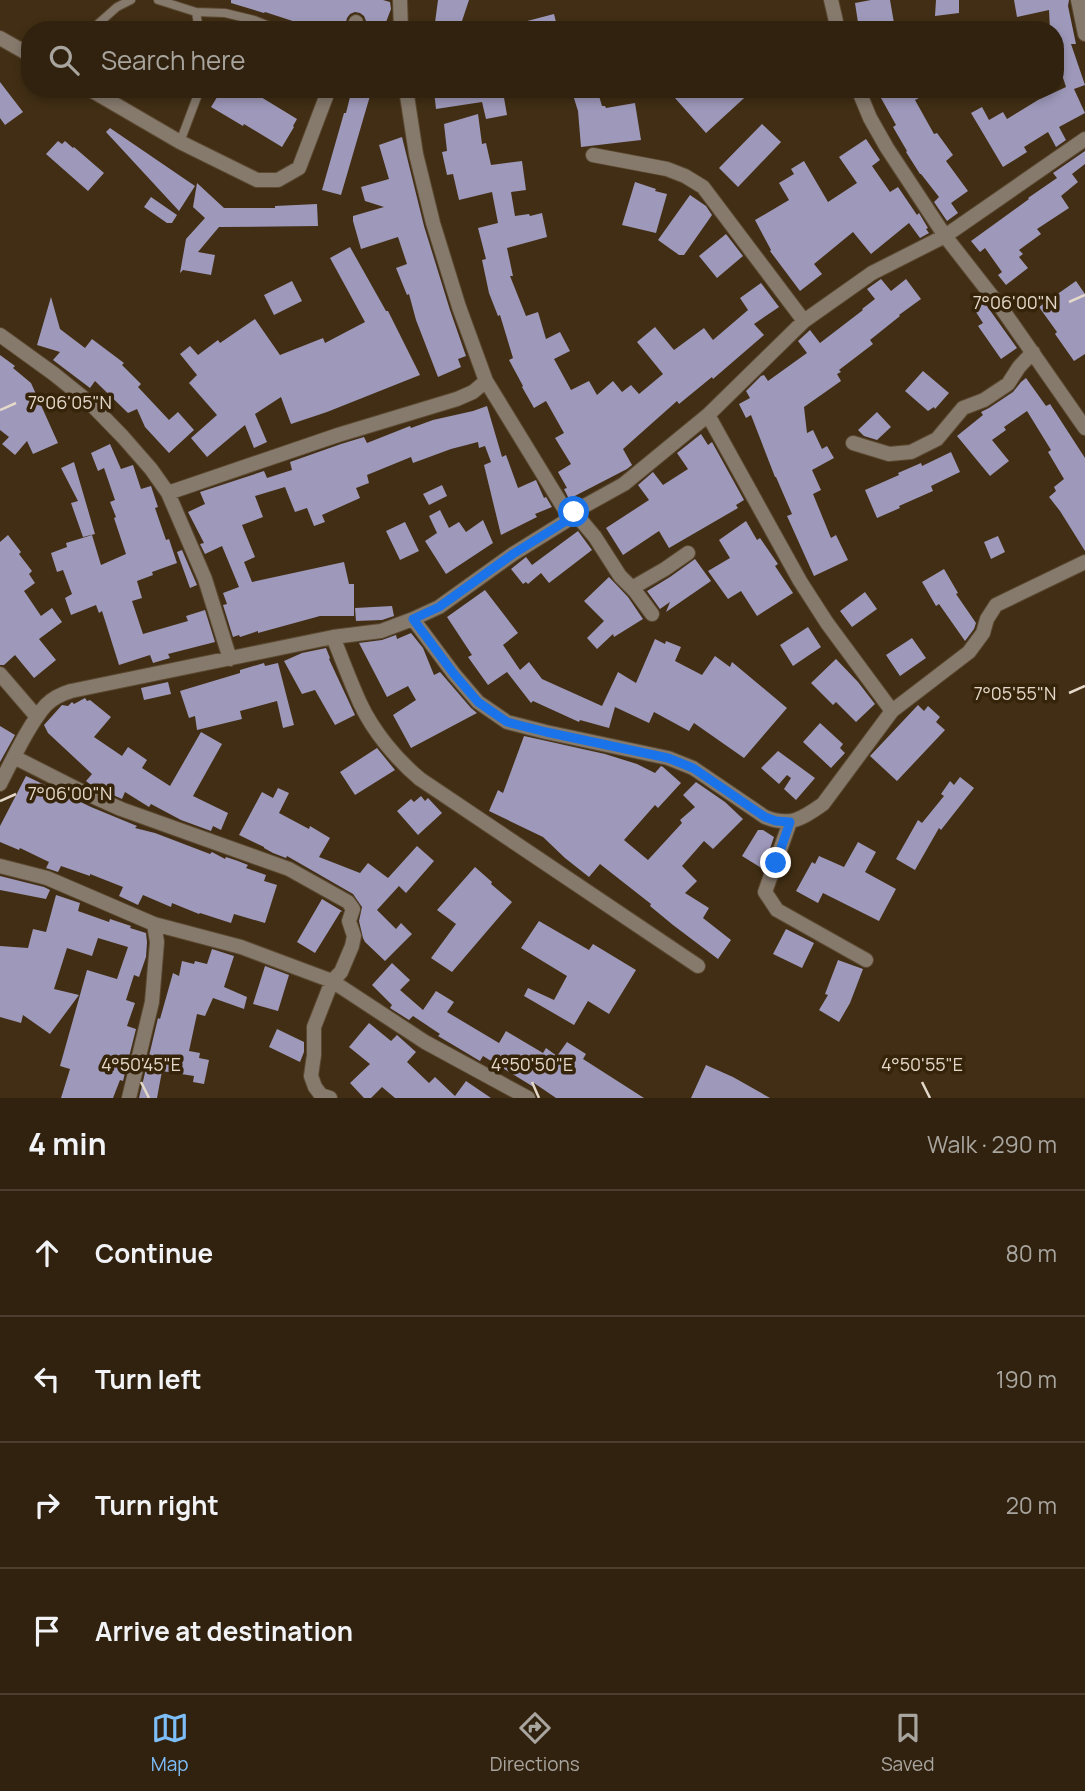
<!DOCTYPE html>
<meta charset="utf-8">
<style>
:root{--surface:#31220f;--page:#3d2f1d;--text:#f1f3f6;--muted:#a8a49e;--line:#4c3f2f;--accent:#7dbef9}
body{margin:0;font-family:Manrope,sans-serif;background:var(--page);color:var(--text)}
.stop{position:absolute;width:21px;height:21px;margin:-16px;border:5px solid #1a73e8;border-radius:50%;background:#fff}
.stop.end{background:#1a73e8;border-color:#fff;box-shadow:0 2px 7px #0008}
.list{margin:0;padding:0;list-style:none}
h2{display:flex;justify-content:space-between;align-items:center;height:91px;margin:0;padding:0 28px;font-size:30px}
h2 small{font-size:23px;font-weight:400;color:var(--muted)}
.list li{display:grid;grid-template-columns:46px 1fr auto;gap:21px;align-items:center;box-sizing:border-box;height:126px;padding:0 28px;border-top:2px solid var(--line)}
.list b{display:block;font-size:26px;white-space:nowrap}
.list em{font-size:23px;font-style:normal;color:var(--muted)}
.icon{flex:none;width:38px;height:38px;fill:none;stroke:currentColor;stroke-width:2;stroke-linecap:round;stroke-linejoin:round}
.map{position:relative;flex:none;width:1085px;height:1098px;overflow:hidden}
.search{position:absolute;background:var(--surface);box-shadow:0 4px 10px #0003;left:21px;right:21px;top:21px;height:77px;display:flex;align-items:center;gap:18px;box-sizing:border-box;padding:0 24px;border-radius:28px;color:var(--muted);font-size:26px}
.sheet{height:595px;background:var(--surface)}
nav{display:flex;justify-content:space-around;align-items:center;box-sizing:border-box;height:98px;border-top:2px solid var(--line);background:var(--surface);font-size:19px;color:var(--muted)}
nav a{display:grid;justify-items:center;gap:4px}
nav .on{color:var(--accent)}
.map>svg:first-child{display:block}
.building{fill:#9e99ba}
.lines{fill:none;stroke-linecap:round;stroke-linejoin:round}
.service-casing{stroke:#5b4931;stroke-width:10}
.minor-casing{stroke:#5b4931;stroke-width:16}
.service{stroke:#867a6d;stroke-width:8}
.minor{stroke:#867a6d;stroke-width:14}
.route{stroke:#1a73e8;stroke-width:9}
.ticks{fill:none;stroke:#e3d8c9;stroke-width:2.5}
.ticks-label{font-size:18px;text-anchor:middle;fill:#e3d8c9;stroke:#36240a;stroke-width:7;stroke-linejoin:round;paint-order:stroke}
</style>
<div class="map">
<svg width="1085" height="1098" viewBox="0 0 1085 1098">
<rect width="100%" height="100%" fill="#412e14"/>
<!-- building -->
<path class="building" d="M231,0H383L390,2L391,9L383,30H363L366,21L364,16L360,13L355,12L350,14L347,18L344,30H324L309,25L308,26L265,12L264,13L231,3Z
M438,0H469L459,30H434Z
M871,0H890L894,23L859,29L855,3Z
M936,0H959V13L935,16Z
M1014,0H1069L1068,6L1076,44H1071L1085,85L1074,89L1085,113L1059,127L1066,140L1056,147L1048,132L1024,147L1027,152L1003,167L971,113L982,107L989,120L1003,112L1007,119L1038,100L1066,87L1055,53V30H1050L1049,10L1017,17Z
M554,14L558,30H508V26Z
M0,82L23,112L5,125L0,118Z
M222,89H248L297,119L293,126L294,127L282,147L244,124L243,126L211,107Z
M352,89H372L341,195L322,190L344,113H346Z
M457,89H490V94L503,92L507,115L486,119L482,102L436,109L434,91Z
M580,89H597L602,106H605L606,108L635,103L641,140L581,147L578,111L572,92Z
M667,89H754L706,133Z
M876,89H914L919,98L915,100L934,134L937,133L953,155L946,161L968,191L951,203L958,213L947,221L934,202L939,197L921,174H920L906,152L907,151L893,127L896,125Z
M478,114L482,144L486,143L491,165L522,161L526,190L511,192L515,216L529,214L530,216L542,213L547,237L507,248L513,276H510L526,316L538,312L546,339L560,332L570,351L554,359L571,390L589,381L597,395L613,381L622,392L631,385L639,394L663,374L637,342L655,327L674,350L704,328L713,340L748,310L740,298L761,283L779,307L754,324L764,335L713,379L712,377L679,404L677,401L623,449L632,465L627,469L569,499L564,489L567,488L558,472L571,464L555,438L564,433L546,401L534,408L522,387L523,386L509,360L513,358L500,315L498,316L489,293L482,260L486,259L478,228L498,223L492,192L459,200L453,174L447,175L442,152L447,151L444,124Z
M762,124L781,142L738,187L719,168Z
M110,128L195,186L179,211L106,132Z
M402,137L424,226L450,310L466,356L458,359L461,367L438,377L416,320L409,294L407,295L396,268L407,264L398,237L361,249L353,221V216L384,207L365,201L361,187L389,179L379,145Z
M866,139L880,160L872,166L890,192L898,187L917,215L919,213L928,228L926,229L929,233L920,238L909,223L871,254L853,232L814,264L822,274L800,291L770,251L771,250L755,220L789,200L779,183L794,174L791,169L804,161L828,202L857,183L839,157Z
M58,141L62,144L65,141L73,148L74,147L104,173L88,191L46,154Z
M1085,151V164L1072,174L1078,182L1061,196L1069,208L1037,229L1041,234L1019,250L1023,254L1019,257L1028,268L1006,285L998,275L1002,272L985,248L980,252L971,241L1029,199L1028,198L1057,178L1053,173Z
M635,182L656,189L655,191L667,194L656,233L622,225Z
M197,183L224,208H275V206L317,204L318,226L219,227L198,252L215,255L211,275L183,270L180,273L186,239L205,218L193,207Z
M690,195L706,206L712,215L684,255H679L658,240Z
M151,197L177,215L172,223H167L144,207Z
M726,234L743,256L717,278L699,256Z
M350,247L386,311H388L420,375L327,412L291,424L281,397L255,414L267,442L254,448L245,425L207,457L191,438L217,415L189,383L197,375L180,354L190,346L198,355L218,340L220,343L255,319L280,355L323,338L325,343L365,322L330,258Z
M881,279L891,291L906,279L921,299L899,315L900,316L870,340L873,344L839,370L841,372L837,374L841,381L804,407L807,433L813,430L822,449L827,446L834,458L812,470L821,490L813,494L831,538L836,535L848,560L814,576L787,516L792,514L776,477H775L751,415L746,418L739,404L750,398L746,391L761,376L764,375L768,381L807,353L798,341L810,330L820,343L863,310L862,309L875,299L867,289Z
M292,281L302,301L274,315L264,295Z
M1076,281L1085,294V354L1074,361L1055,334L1057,332L1039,307Z
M51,297L60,329L85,348L92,339L124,363L122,365L141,384L138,387L169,420L178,412L194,430L169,453L145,427L137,409L128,413L95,381L90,388L53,360L60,352L37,345Z
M984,302L1017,348L1001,359L978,326L983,323L974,309Z
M0,355L15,366L13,368L31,383L58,443L33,454L27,441L15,455L2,444L9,437L0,430Z
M923,371L949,393L935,409L934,407L928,411L905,391Z
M1026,378L1046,406L1050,404L1085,458V551L1060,511L1049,497L1056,491L1054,487L1064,479L1048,452L1051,450L1027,411L1004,427L1006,430L992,440L1009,461L990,476L957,436L983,415L981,412L989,408L1013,392L1021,382Z
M487,406L502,457L506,455L518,488L536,480L544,498L546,497L552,507L535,514L537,517L501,535L484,465L491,462L485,446L479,448L478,442L451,449L413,463L411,457L367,475L369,483L356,488L360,498L322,515L325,522L314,526L307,508L295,512L285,487L255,496L263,517L242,525L255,557L244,562L252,582L344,562L349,584H354V616H320L258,633V631L240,637L239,635L233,637L223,605L227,604L223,593L239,587L222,546L205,554L200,544L204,543L188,512L205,504L200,492L264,471L267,478L292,470L290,462L341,444L364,437L367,443L410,426L411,428L433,420L473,411Z
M877,412L891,427L877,440L864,436L858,430Z
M701,434L708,445L712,442L744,500L736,505L738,508L669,548L659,531L623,555L606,528L649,500L638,485L653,472L663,485L688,469L677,453Z
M110,444L121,469L133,465L141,489L151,486L158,507L155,508L166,540L169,539L177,563L152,572L153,575L137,581L142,598L132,601L143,634L188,621L186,616L205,610L215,642L168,654L170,658L153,663L150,655L119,665L102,611L99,613L96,605L71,615L65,598L72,594L63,570L57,572L51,553L67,547L66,543L92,535L101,565L126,554L114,518L116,517L110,502L115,500L104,468L98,471L91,453Z
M951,452L960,472L931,486L933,491L899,506L900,508L877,518L865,490L899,475L898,473L921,463L922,466Z
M74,462L95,534L83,537L71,503L78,501L61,468Z
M442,485L447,496L429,505L423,494Z
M440,510L449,528L459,522L466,532L483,520L493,543L446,574L425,541L437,533L429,516Z
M746,521L757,540L760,538L778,564L775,566L793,593L757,616L741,591L728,599L708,571L730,558L719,540Z
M405,522L419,551L400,560L386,531Z
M578,531L592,550L549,583L541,573L528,584L526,582L523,584L511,569L526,557L532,565Z
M8,535L21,552L19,554L32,571L29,574L35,583L24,591L41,616L52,608L62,622L39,639L56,660L34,678L15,655L4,665H0V542Z
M998,536L1005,552L991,559L984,542Z
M182,550L197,585L190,588L177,552Z
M695,559L711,581L666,612L670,602L660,609L647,591L670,577Z
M944,569L958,593L956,594L976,623L974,629L965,641L939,604L936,606L922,582Z
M609,577L628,597L643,619L614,637L613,634L597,649L587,638L604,621L584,601Z
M485,590L518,633L503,645L520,670L529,662L542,679L602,706L618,672L636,683L655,639L665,644L666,641L681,647L675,661L702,675L715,656L730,667L732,662L787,708L744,758L694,723L689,731L654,712L649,723L615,707L609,728L580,720L579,722L533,701L531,703L507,672L488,685L468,657L472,655L447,617Z
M865,592L877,609L852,627L840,611Z
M392,606L394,616L382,620L356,621L355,608Z
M808,627L821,647L793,666L780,645Z
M411,633L423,648L434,675L440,672L471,708L477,713L411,748L393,715L416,700L408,686L387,697L359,643L382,640L396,635L397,639Z
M912,638L926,658L900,676L886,655Z
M326,648L330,658L329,659L355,715L335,725L315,690L302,694L284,661L302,653Z
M836,659L858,682L875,704L856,722L836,702L833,705L811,683Z
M264,663L265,666L278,663L294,725L283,728L277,701L240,711L242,719L197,730L195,716L189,718L180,691L240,673V670Z
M168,682L171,694L144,700L141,688Z
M85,698L87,701L90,700L111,717L94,737L122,756L128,747L147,760L142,768L170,786L201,732L222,744L193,796L228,813L221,830L213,826L211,831L181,820L151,804L149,807L125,792L122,799L91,785L86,781L92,774L48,733L44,725L62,705L68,706L72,702L74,704Z
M918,705L924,711L928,706L940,717L936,722L945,730L897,781L870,756Z
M820,723L843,744L840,748L845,753L831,768L803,742Z
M0,726L15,735L0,762Z
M524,736L605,754L637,764L655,773L661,766L663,767L681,783L658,808L655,805L624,840L648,860L682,823L680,820L695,807L683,795L696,782L725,802L743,819L713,849L704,841L682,866L697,881L685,893L709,908L703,918L731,940L718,959L673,925L650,906L651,904L600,864L589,877L565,858L543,837L489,811L498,790L503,793Z
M377,748L395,770L355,795L340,772Z
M778,751L815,778L796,800L784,789L791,778L787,775L779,784L761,768Z
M26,776L91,807L137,826L135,828L155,833L210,854L212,852L225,859L226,857L238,861L248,865L246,868L266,875L264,881L277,885L265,923L234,914L231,923L200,913L199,914L172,903L171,907L143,895L138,905L119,896L123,887L90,874V876L61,866L58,872L46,868L49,862L20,848L19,850L0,842V826Z
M960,777L974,788L941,830L939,828L915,870L896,859L918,820L922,823L944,796L941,794L950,781L954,785Z
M278,788L289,793L279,813L309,829L310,826L330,838L319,857L360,873L368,863L388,878L417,846L434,861L406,893L399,886L377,910L396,929L401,923L412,934L385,961L365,942L363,938L359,921L362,907L353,894L287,856L286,858L273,853L264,848V847L239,835L262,792L273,798Z
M421,796L425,801L428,798L442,813L418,835L397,811L411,799L414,802Z
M758,830H763L774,837L763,869L742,856Z
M858,842L876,852L865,872L896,889L879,921L823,893L818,903L796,891L812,862L815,864L819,856L844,867Z
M475,867L492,882L491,884L512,902L452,972L431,958L456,924L437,910Z
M0,876L44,887L50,890L46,899L0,890Z
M56,895L80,903L78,911L109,922L110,919L131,926L130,928L146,933L147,942L146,957L139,977L134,975L126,1000L135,1003L127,1026L136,1029L123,1081L120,1080L113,1098H61L70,1069L60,1066L87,970L117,979L128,947L98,938L92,956L67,948L54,989L79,995L50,1034L23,1015L21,1023L0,1017V946L28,948L33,929L46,932Z
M322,899L342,911V912L341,911L315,953L297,942Z
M539,921L589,950L593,944L636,970L609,1014L588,1001L574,1025L524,996L528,988L554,1000L567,976L521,948Z
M786,929L814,943L802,968L773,954Z
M212,949L234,956L224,987L247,997L244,1009L213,998L205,1016L197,1014L189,1051L200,1053L199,1058L209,1060L204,1084L193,1082L194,1076L162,1071L157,1098H139L158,1018L160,1019L173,973L179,976L182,961L194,964L195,961L207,964Z
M838,960L863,969L850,1003L839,1022L819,1010L828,995L825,994Z
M392,963L410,980L400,990L423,1010L436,991L454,1002L447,1012L499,1043L506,1031L543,1053L546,1048L557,1056L567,1042L586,1054L583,1059L644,1098H556L534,1083L532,1086L483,1056L480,1061L438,1036L440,1034L413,1016L409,1020L390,1008L392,1005L372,985Z
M265,966L289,975L278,1011L253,1004Z
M369,1023L391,1041L397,1035L416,1052L407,1062L429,1083L435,1077L455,1096L466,1081L491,1098H395L382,1087L371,1098H364L350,1083L370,1064L349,1047Z
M277,1029L304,1042V1052L300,1062L269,1047Z
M706,1065L733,1077L770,1098H691Z"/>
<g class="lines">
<!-- service casing -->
<g class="service-casing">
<path id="service" d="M158,0L196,12L225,13L254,20L279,30
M196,12L199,30
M91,30L117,7L131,0
M180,142L200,89"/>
</g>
<!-- minor casing -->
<g class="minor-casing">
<path id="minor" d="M400,0L401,30
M831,0L838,30
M1078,0L1085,34
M353,30L356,22
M0,38L30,55
M89,89L180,142L257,180H278L299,168L329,89
M858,89L870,118L887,148L945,236L1002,309L1085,428
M593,155L667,169L685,176L703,187L804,321
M0,335L54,374L90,403L123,437L151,469L168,493L205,579L230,659
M708,415L800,581L827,623L892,711
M853,443L889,454L911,452L937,439L963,408L984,400L1008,384L1019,367L1033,352
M168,493L338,435L457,399L473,392L486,381
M574,512L595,537L620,576L635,591L652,614
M568,515L624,484L708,415L804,321L872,273L945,236L1085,139
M632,588L665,569L688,553
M413,619L454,674L478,702L507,722L546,732L668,758L693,768L765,817C790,827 802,819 823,804L892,711L969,652L983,633L987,619L996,605L1085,562
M333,637C342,659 350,681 360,703C373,731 396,759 420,779L698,966
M0,674L37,717
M14,757L83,792L121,809L289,869L348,902L353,909L349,921L354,936L352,946L341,972L332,981L314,1027V1055L311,1076L315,1087L321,1095L330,1098
M0,784C12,761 29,724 46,705C53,698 61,694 71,691L333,637L381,631L413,619L439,607L513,554L566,521L568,515L565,510L486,381L459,307L433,223L416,154L406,89
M790,822L765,892L777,910L866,960
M0,866L47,878L154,924L241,947L332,981L425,1042L528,1098
M129,1098L152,1002L157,942L154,924"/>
</g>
<!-- service -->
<use href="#service" class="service"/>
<!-- minor -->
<use href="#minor" class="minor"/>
</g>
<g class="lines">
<!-- route -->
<path class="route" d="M574,512L568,515L566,521L513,554L439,607L413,619L454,674L478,702L507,722L546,732L668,758L693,768L765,817L776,821L790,822L776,863"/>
</g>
<!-- ticks -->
<path class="ticks" d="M1069,302L1085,295M0,410L16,403M1069,693L1085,686M0,801L16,794M141,1082L149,1098M532,1082L539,1098M922,1082L930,1098"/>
<g class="ticks-label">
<text x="1015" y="309">7°06'00"N</text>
<text x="70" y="409">7°06'05"N</text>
<text x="1015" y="700">7°05'55"N</text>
<text x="70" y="800">7°06'00"N</text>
<text x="141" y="1071">4°50'45"E</text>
<text x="532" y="1071">4°50'50"E</text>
<text x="922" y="1071">4°50'55"E</text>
</g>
</svg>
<div class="stop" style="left:574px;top:512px"></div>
<div class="stop end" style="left:776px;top:863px"></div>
<div class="search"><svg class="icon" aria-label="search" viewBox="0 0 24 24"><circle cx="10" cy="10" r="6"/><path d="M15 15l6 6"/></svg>Search here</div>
</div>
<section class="sheet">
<h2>4 min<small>Walk · 290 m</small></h2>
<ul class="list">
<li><svg class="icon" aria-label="ahead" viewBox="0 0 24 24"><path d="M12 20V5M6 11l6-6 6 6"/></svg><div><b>Continue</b></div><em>80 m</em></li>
<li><svg class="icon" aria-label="left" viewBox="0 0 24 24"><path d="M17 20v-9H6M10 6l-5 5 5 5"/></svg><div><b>Turn left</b></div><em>190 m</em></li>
<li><svg class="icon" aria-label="right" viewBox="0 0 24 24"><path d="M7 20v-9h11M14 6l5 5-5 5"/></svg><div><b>Turn right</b></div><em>20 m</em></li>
<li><svg class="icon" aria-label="arrive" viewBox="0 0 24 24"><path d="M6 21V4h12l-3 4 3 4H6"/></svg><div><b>Arrive at destination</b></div></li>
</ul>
</section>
<nav>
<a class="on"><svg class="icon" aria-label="map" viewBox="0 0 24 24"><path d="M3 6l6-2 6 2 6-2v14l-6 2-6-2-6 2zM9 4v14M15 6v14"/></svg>Map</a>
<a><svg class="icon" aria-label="directions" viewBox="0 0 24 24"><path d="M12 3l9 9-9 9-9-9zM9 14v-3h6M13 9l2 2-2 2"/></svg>Directions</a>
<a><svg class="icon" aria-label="saved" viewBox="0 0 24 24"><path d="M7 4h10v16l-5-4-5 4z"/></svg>Saved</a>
</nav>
